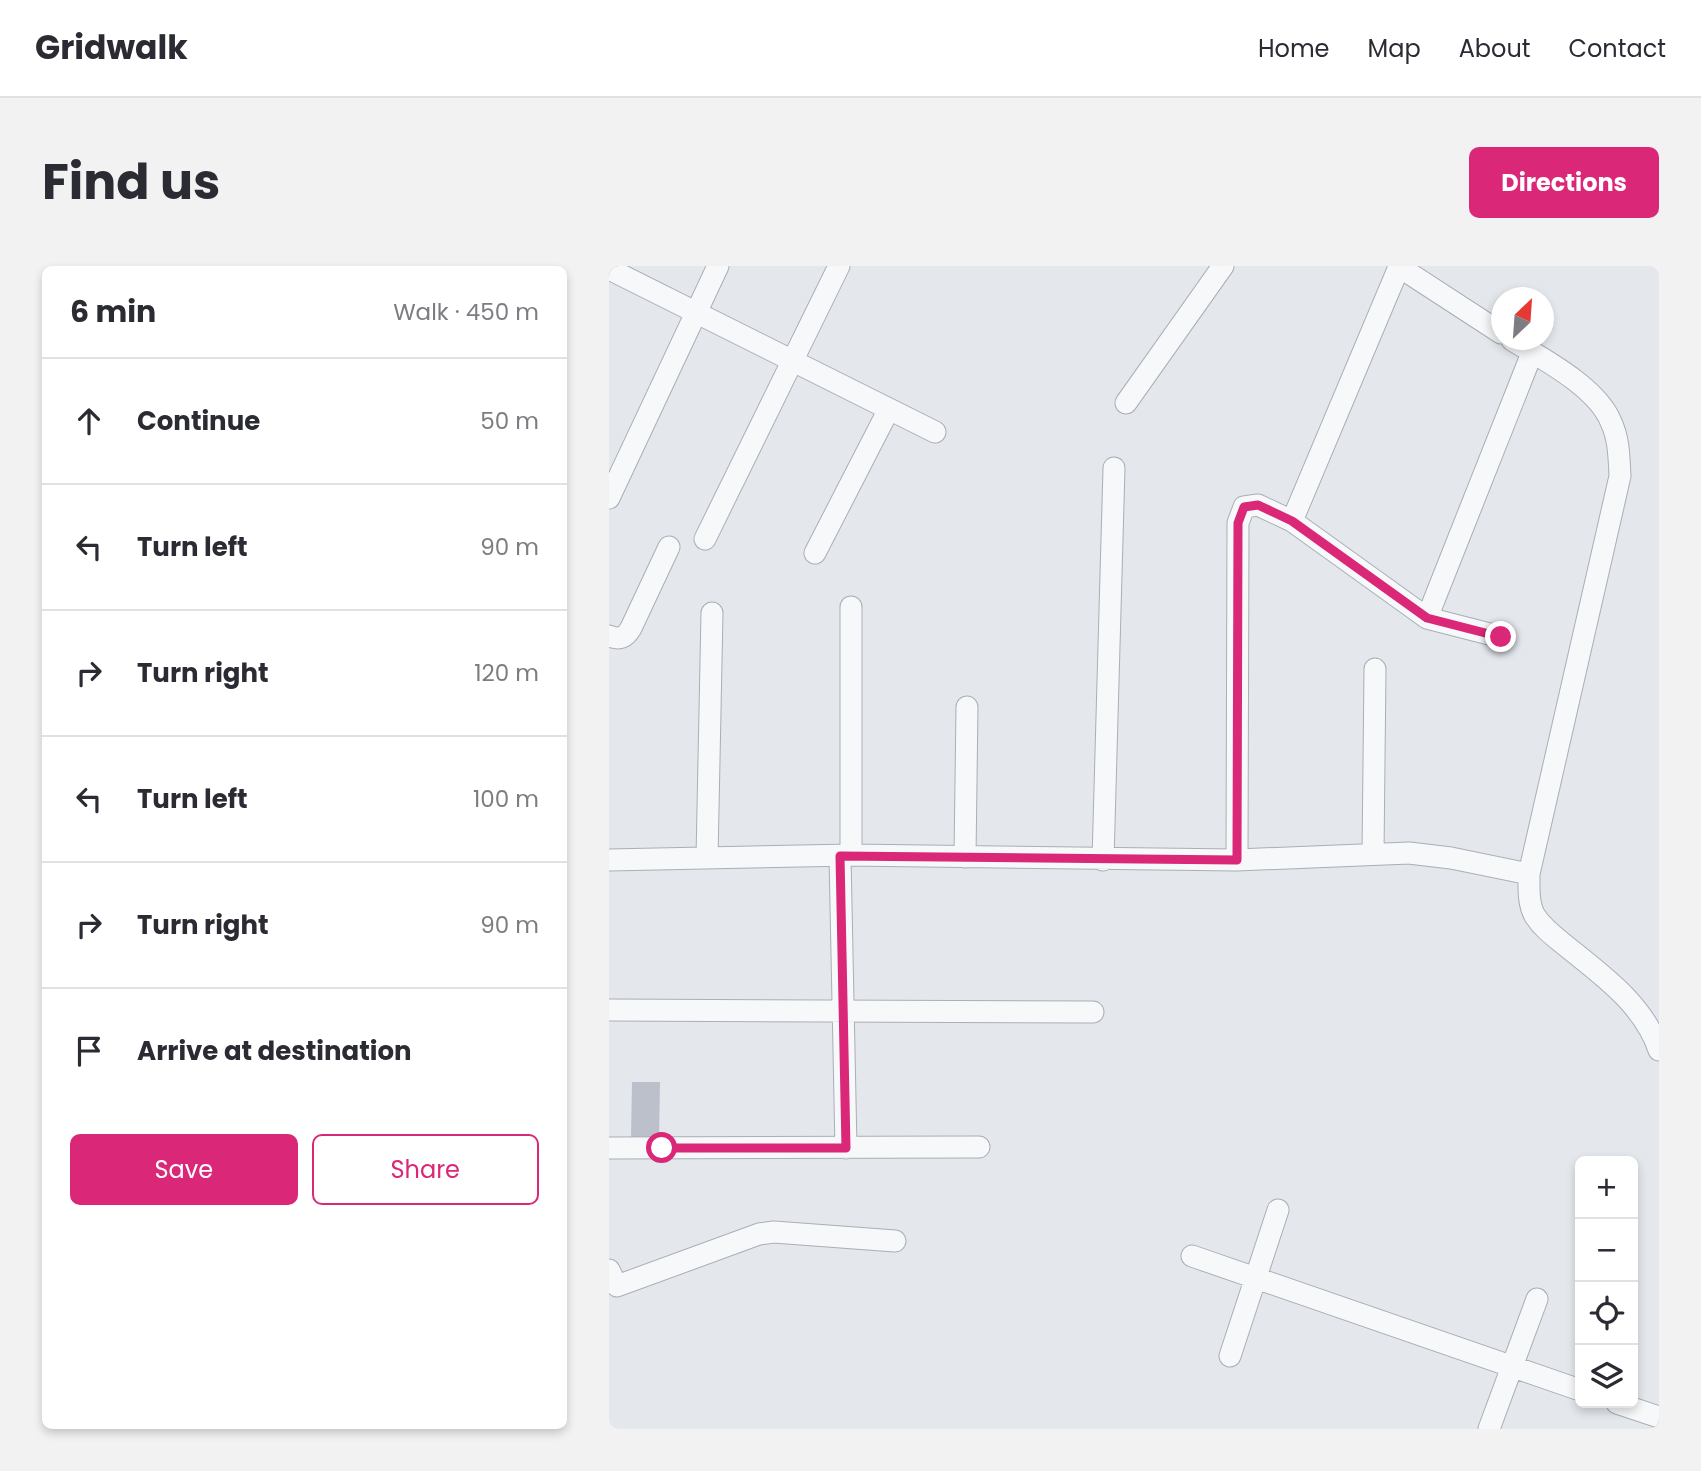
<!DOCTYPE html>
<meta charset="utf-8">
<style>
:root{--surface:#fff;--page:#f2f2f3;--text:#2b2b33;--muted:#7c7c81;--line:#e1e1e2;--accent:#db2777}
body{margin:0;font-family:Poppins,sans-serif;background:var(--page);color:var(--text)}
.controls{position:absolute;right:21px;bottom:21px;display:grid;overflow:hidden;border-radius:10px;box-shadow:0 4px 10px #0003}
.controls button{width:63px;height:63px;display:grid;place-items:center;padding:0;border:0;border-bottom:2px solid var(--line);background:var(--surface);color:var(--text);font:35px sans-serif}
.compass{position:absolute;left:882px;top:21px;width:63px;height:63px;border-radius:50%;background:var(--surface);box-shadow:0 4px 10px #0003;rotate:25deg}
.stop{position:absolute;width:21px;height:21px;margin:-16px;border:5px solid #db2777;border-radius:50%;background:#fff}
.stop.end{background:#db2777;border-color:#fff;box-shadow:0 2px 7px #0008}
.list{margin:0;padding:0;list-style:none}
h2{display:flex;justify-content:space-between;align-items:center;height:91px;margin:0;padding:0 28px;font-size:30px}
h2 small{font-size:23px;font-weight:400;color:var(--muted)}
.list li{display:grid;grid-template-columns:46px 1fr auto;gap:21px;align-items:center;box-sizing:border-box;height:126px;padding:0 28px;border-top:2px solid var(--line)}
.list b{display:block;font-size:26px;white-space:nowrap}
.list em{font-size:23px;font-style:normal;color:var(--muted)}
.actions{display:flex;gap:14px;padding:21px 28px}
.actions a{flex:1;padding:16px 0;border:2px solid var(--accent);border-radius:10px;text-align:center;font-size:24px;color:var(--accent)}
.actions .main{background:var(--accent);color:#fff}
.icon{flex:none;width:38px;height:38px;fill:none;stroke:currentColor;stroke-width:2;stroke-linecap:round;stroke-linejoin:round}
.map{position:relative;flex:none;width:1050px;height:1163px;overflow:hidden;border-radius:10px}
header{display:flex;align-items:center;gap:42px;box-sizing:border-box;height:98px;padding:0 35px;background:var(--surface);border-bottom:2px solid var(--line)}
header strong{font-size:33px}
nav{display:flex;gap:38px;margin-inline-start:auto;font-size:24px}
.intro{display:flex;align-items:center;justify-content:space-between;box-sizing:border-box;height:168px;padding:0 42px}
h1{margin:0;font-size:49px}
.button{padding:18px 32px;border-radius:10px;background:var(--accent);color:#fff;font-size:24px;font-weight:700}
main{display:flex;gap:42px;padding:0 42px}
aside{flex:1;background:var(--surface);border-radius:10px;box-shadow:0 4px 10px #0003}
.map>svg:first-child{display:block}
.building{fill:#bbc0ca}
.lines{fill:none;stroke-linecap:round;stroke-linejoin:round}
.street-casing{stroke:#a9aeb7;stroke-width:23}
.street{stroke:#f7f8fa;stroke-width:21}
.route{stroke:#db2777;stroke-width:9}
</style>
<header>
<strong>Gridwalk</strong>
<nav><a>Home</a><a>Map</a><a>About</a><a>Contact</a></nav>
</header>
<div class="intro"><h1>Find us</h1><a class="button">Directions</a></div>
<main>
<aside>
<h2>6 min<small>Walk · 450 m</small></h2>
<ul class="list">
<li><svg class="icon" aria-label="ahead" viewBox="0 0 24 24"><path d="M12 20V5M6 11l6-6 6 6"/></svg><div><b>Continue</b></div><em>50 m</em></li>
<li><svg class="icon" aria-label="left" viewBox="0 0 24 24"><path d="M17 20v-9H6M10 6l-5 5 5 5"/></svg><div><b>Turn left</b></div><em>90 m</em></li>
<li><svg class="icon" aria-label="right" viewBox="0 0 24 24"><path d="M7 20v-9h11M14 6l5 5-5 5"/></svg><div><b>Turn right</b></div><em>120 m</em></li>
<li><svg class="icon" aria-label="left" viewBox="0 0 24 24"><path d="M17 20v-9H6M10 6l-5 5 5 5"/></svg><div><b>Turn left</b></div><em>100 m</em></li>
<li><svg class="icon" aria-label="right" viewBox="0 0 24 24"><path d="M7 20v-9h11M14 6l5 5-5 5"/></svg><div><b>Turn right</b></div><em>90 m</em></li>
<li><svg class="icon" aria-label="arrive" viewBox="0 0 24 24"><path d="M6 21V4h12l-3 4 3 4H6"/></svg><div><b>Arrive at destination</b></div></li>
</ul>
<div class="actions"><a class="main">Save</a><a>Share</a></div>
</aside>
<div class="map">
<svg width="1050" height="1163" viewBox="0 0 1050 1163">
<rect width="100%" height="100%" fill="#e4e7ec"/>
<!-- building -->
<path class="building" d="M23,816H51L50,873L22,872Z"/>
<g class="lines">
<!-- street casing -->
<g class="street-casing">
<path id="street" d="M789,0L892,67
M0,3L326,166
M903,74C934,93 988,121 1002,156C1010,173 1010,191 1011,210L920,608C920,622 919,638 926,650C935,664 949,673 962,684C997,712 1035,740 1050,784
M517,137L614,0
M0,232L109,0
M683,255L790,1
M96,273L230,0
M206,287L280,143
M818,352L923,87
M0,370C11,374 16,372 22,362L60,281
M764,588L766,403
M242,589V341
M231,590L237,882
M356,591L358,441
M98,592L103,347
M0,594L242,589L628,594L800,587L842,592L920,608
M494,594L505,202
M628,594L629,257L635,241L649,239L683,255L818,352L892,371
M0,744L484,746
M0,882L370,881
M583,990L971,1124
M0,1004L8,1020L150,968L165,966L286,975
M621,1090L669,944
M1008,1137L1047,1150
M880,1163L928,1033"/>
</g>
<!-- street -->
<use href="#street" class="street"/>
</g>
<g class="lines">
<!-- route -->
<path class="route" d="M53,882H237L231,590L628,594L629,257L635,241L649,239L683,255L818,352L892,371"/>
</g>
</svg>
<div class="controls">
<button>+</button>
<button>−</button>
<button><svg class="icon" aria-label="locate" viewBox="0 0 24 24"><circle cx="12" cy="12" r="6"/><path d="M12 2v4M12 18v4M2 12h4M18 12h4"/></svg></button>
<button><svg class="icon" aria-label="layers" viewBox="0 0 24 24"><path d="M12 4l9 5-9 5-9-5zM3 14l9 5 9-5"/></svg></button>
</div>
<svg class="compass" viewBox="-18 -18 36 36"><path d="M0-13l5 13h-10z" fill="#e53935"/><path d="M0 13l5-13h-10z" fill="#7c7c81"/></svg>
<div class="stop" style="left:53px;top:882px"></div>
<div class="stop end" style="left:892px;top:371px"></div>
</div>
</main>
